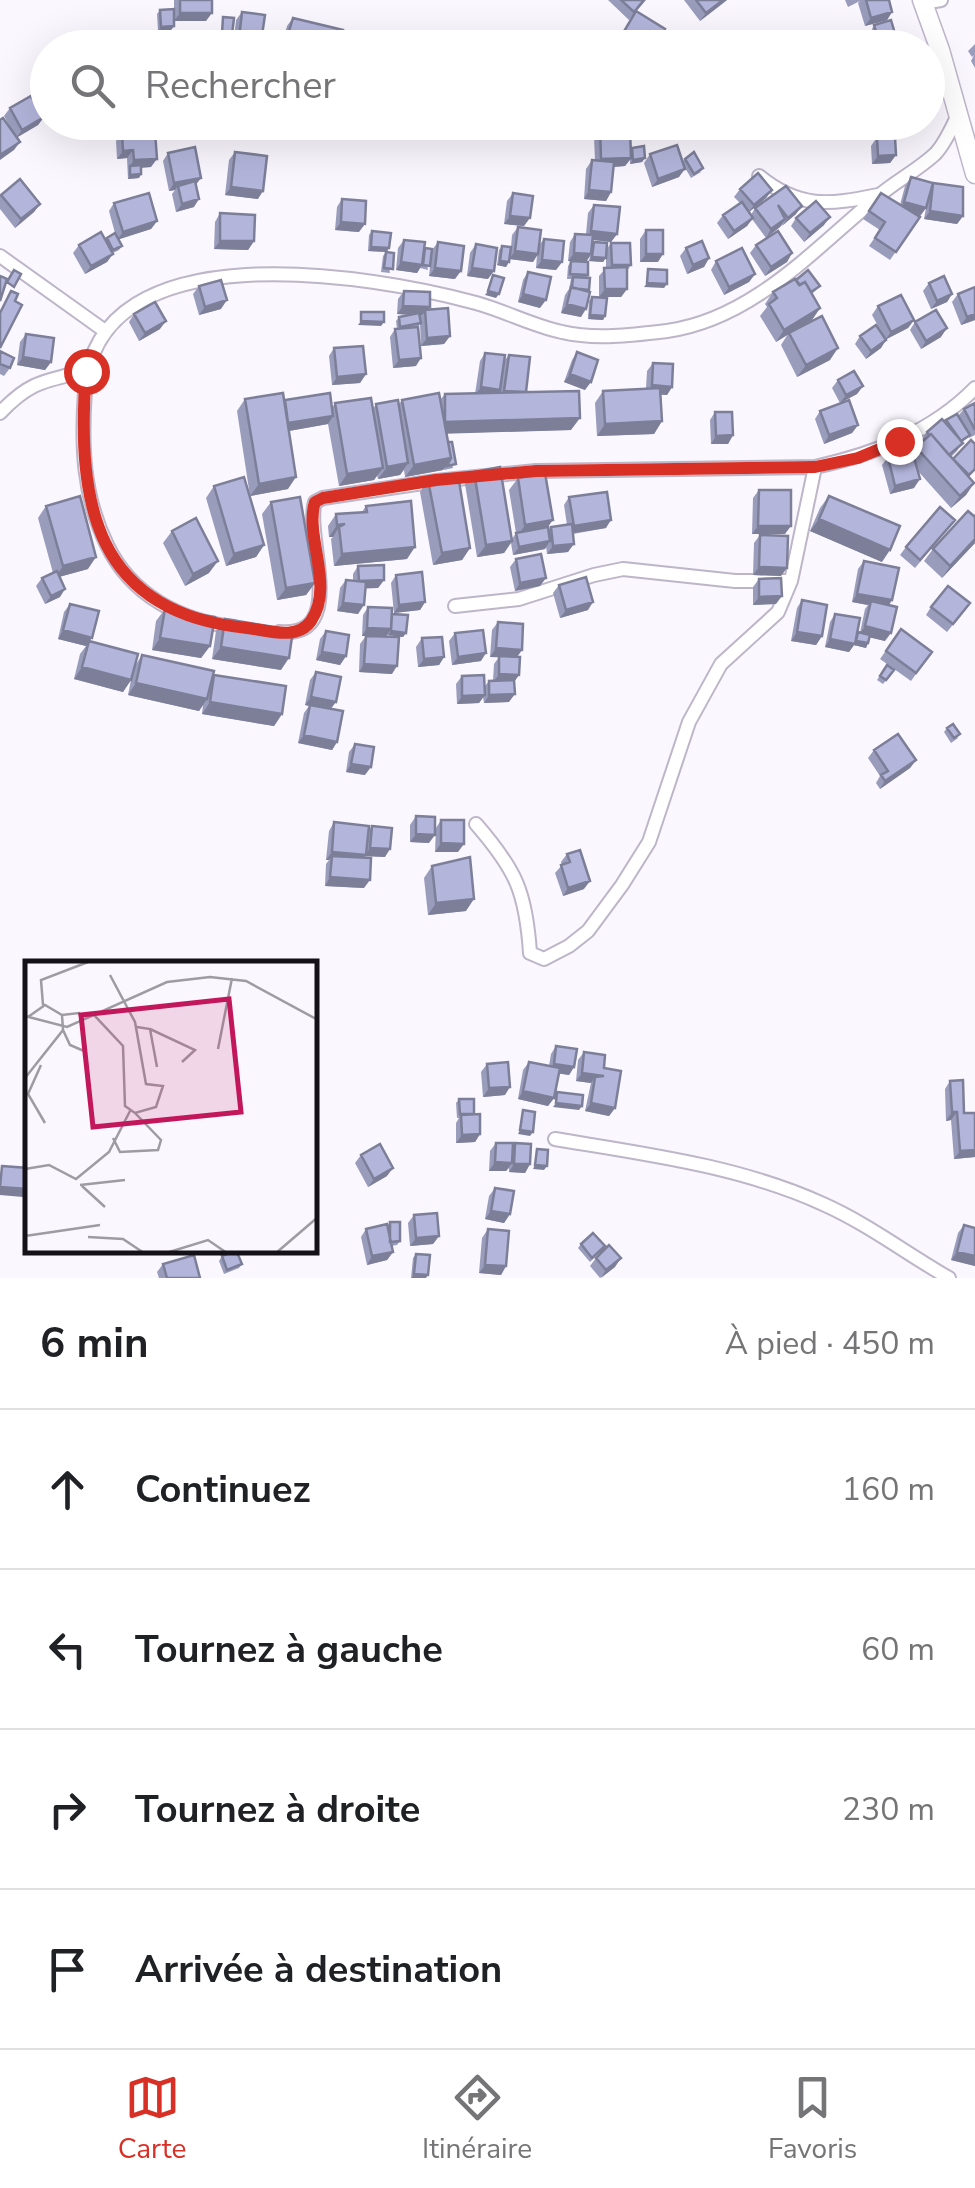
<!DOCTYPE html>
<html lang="fr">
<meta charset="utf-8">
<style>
:root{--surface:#fff;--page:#f2f2f2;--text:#202124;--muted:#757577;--line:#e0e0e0;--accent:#d93025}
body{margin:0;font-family:"Nunito Sans",sans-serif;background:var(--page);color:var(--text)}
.stop{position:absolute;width:30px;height:30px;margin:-22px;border:8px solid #d93025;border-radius:50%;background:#fff}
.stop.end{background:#d93025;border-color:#fff;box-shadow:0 2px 10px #0008}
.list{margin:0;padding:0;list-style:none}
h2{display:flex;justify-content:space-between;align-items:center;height:130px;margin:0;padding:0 40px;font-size:42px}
h2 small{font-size:32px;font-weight:400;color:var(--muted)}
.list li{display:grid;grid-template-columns:65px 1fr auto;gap:30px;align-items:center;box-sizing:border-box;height:160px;padding:0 40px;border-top:2px solid var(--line)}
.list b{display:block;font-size:38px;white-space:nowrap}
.list em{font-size:32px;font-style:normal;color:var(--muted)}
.icon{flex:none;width:55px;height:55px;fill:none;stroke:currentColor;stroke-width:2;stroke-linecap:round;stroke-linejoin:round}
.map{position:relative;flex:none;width:975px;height:1278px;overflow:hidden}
.search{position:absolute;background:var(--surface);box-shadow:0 10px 40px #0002;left:30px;right:30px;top:30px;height:110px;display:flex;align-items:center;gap:25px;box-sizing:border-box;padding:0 35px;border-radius:55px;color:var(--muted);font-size:38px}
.sheet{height:770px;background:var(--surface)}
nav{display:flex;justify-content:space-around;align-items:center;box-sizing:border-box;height:140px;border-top:2px solid var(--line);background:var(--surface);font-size:28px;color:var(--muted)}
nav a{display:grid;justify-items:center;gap:5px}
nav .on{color:var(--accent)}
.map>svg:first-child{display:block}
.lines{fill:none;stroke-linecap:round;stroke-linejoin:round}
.minor-casing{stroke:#bdb5c8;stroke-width:16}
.tertiary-casing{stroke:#bdb5c8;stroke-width:21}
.minor{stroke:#fff;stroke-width:12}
.tertiary{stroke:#fff;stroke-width:18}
.wall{fill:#9a9cbc}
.shaded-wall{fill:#7d7f99}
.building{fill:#b3b5db;stroke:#7d7f99;stroke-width:2.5}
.route{stroke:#d93025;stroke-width:12}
.inset-road{fill:none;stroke:#9e9ba3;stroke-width:2.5}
.view{fill:#c2185b;fill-opacity:0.15;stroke:#c2185b;stroke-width:5}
.inset-edge{fill:none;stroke:#141118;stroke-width:5}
</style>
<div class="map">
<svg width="975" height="1278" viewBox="0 0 975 1278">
<rect width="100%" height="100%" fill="#faf7ff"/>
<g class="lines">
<!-- minor casing -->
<g class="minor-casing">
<path id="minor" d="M923,3L941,0
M759,176C799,209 829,205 878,195
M0,256L105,331
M0,413C30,381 45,381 86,371
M455,606L519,599L594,575L623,569L735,581H791L815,467
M234,627C180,621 131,595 107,545C83,496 81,445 85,391C96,227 373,275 476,303C505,311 533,326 562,332C595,340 634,335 667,331C754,319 817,246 881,194C898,180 919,169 935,154C945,144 952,127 958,115
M279,632C350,639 304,536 315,502L323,498L436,481L536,471L815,467C874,454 932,432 975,388
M476,824C516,870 526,892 530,953L544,959L569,946L588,931L622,885L649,842L689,722L721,664L778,612L791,581
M555,1139C645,1154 740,1166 823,1204C868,1224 907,1254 949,1278"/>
</g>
<!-- tertiary casing -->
<g class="tertiary-casing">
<path id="tertiary" d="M922,0L940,50L975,174"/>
</g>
<!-- minor -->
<use href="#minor" class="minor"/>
<!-- tertiary -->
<use href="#tertiary" class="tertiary"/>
</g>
<!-- wall -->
<path class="wall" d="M174,0H212L206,21H174V26L171,30L158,31L157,14L160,10L174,18Z
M608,0H646L629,20Z
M684,0H727L700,21Z
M845,0H889L892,12L887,20L865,26L858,3L860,1L848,7Z
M636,11L653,48H627L617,41Z
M242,12L257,48L233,47L236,20Z
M293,18L339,48H281L287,26Z
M874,25L896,37L893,41L877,46L872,29Z
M975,44V68L971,61L974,55L972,57L968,51Z
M10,108L44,117L38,125L16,138L14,150V134L4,116Z
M853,122H879V128L873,136L853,137Z
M600,128L645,158L642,162L630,164V160L625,166L614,167L611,192L606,201L584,199L586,169L592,160L595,161L594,136Z
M122,133L151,167L141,168V174L139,178L128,179L127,158L117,159L116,141Z
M877,137L896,155L890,163L872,164L871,146Z
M235,152L258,199L225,195L229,160Z
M168,153L196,185L194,207L176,212L172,194L175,190L169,191L163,161Z
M650,154L682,162L685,159L701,172L691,178L684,166L679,177L652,187L644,163Z
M911,177L933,183L963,216L957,224L924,219L926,208L920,216L916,215L920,217L890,260L869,246L880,230L863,219L881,193L900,205L905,186Z
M20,179L40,204L34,212L15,228L0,209V196Z
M740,189L772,190L766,198L749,212L751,215L755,208L796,214L766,238L752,219L747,226L728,239L717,223L723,215L740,203L734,197Z
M513,193L524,226L504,224L507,201Z
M342,199L359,232L335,230L337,207Z
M114,203L157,221L151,229L118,239L122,246L119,250L113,253L107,262L85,274L73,253L79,245L106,240L115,233L109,211Z
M594,205L617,234L611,242L592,240V245L594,242L606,250L611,243L631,265L627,271V289L621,297H600L605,316L603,320L588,319L589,301L592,297H599V276L606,268V257L603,262L589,261L590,256L586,262L568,261L570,242L575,234H586L588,213Z
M220,213L254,241L248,250L214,249L215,222Z
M796,218L824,225L804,242L791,226Z
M518,227L539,245L544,239L562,262L556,270L536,268L537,255L533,262L510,259L506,267L497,265L499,250L502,246L511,247L512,235Z
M646,230L658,262H640V239Z
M372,231L387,252L390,273L381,272L383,256L386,252L368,251L369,235Z
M404,240L424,248L428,270L420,268L417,273L396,270L398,248Z
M438,242L455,279L429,276L432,250Z
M476,244L488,279L467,276L470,253Z
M756,245L792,253L787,262L765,276L750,253Z
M686,248L709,258L704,267L687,274L680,256Z
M571,261L588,275L581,317L561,313L565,295L569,289L571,279H567L568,266Z
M716,261L755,274L749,282L724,295L711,270Z
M528,272L540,308L518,302L523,280Z
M929,283L952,294L947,302L931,309L923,291Z
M199,286L221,309L199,315L193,294Z
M820,286L812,294L820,308L812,320L796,329L830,360L797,377L781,345L788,334L776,342L760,316L767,307L765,304L773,292Z
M975,287V320L961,325L952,302L958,294Z
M404,291L428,310L450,336L444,344L421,346L420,324L418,327L416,366L393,368L390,337L395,329H397L396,321L399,317L410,315L397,314L398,299Z
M878,306L914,320L908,328L886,339L881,348L866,359L855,344L860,336L883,335L872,315Z
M134,314L160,329L139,341L129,322Z
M915,322L941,337L921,349L910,330Z
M26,334L51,362L45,370L17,365L20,342Z
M334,348L366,374L360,383L332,385L329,356Z
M0,351L10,368L4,376L0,374Z
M577,352L585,390L564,382L572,360Z
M485,353L504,361L509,355L526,392L571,430L447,433L453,468L444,470V468L443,470L405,477L404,470L400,475L378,479L377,475L374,480L339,486L328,424L289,431L288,489L250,496L237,411L245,399L284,402L332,408L335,403L373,409L376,404H399L402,400H440L445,394H475L480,361Z
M653,363L672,387L667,395L661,394L662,421L654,434L597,436L595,403L603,391L646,388L647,371Z
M838,380L863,386L857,394L840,403L832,388Z
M975,403V435L969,438V437L962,442L957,451L951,457L953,459L971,440L969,477L974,483L966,495L951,508L917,470L914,488L890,494L882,465L888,457L912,452L922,442L921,441L927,432L946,420L958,416L964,409Z
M820,411L858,425L852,433L824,444L815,419Z
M715,412L733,435L728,444H711L710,420Z
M474,472L512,539L516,533L509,490L518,478L548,530L551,527L567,525L564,505L569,497L606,528L573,534L568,552L547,554L546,546L545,549L513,555L511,543L504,553L477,557L465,484Z
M428,480L470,548L462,560L433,565L420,492Z
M214,486L264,545L256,557L226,566L206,498Z
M759,490L785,534H752L753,498Z
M829,496L882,562L810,531L820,508Z
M271,502L315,583L306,595L277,600L262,514Z
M46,506L88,569L59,577L60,597L45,604L36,586L42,578L53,573L38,518Z
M366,506L407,559L334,566L331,539L333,537H329L328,526L336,514L362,512Z
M975,514V543L942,578L924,561L933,549Z
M955,520L915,568L900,555L906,547Z
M172,531L209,573L185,586L163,543Z
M760,535L781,576L753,575L754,543Z
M516,559L540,586L515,591L510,567Z
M864,561L892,600L889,605L885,641L870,637L866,648L854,645L849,652L825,647L830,622L835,614L857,634L860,633L865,609L868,605L852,602L858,569Z
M358,566L384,580L378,588H366L358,614L337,611L340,588L346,580L353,581V574Z
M396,575L425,602L420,610L394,613L391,583Z
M759,579L776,604L753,605V587Z
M559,585L588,610L560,618L553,593Z
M802,600L822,636L816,645L791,641L797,608Z
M70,604L90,642L135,666L142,655L212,678L214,675L282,714L274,726L202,714L203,705L199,711L128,695L131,680L123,692L74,679L80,654L86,646L58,639L64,612Z
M368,607L392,614L406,633L403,637L388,635V633L386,637L392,674L359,672L360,644L366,636H362L363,615Z
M931,607L964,611L947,632L926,615Z
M165,609L210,646L201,658L152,650L156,621Z
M225,619L281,670L212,659L216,631Z
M498,622L522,650L517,657L519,675L514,682L509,702L484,703L483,697L479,703L457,704L456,684L462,676L485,686L489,681H493L494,664L499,657H490L492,630Z
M901,629L932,652L911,681L880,659Z
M326,631L346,656L340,665L316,660L320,639Z
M455,633L481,661L452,665L449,641Z
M422,638L444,657L439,665L418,667L416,647Z
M887,665L894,670L883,684L877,680Z
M316,672L331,709L337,742L332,750L298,743L304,713L309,706L305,705L310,680Z
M947,728L958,738L951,743L944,732Z
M355,744L365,775L346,772L349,752Z
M874,750L916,760L910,768L880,789L876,783L880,776L868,758Z
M416,816L429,843L410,842V825Z
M441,820L458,852H435L436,828Z
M334,822L368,831L372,826L385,857L365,856L364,858V888L325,886L326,864L329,860H326L329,831Z
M567,854L584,889L563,896L555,873L562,865L561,862Z
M432,866L466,911L428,915L424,878Z
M556,1046L574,1067L569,1075L559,1073L554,1098L548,1106L518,1099L523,1070L529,1062L549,1066L551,1054Z
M584,1052L604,1068L615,1108L609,1116L585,1111L591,1083L576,1081L578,1060Z
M487,1064L505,1095L483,1097L481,1072Z
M950,1081L964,1113H975V1157L954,1159L951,1120L946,1121L945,1089Z
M459,1099L474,1114L480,1134L475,1142L456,1143V1123L459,1118H457L456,1103Z
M496,1143L513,1147L515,1143L530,1164L525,1173L509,1172V1168L506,1171H489L490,1151Z
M361,1155L387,1176L368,1187L355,1163Z
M495,1188L510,1214L504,1223L485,1219L489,1196Z
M414,1215L439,1236L433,1244L410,1246L408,1223Z
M390,1222L400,1241L397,1245L391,1246L393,1252L387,1260L367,1265L361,1237L366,1229L387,1226Z
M964,1225L975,1228V1266L951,1260L958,1233Z
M488,1229L506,1266L501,1275L479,1273L482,1238Z
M581,1244L602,1250L590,1262L578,1248Z
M416,1254L430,1255L411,1278L413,1258Z
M222,1256L242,1264L239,1268L224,1274L219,1261Z
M596,1258L615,1267L600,1278L590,1266Z
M163,1264L200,1278H159L157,1272Z"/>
<!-- shaded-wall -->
<path class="shaded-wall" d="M723,0H727L700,21L706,13Z
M892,12L887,20L865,26L871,18Z
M180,13H212L206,21H174Z
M174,26L171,30L158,31L161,27Z
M222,34L232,35L230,39L219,38Z
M896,37L893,41L877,46L879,42Z
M239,39L261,42L257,48L233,47Z
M44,117L38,125L16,138L22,130Z
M879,128L873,136L853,137L859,129Z
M20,142L14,150L0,160V155Z
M133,150L127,158L117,159L123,151Z
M896,155L890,163L872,164L878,156Z
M631,158L625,166L595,168L601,159Z
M645,158L642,162L630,164L633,160Z
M157,159L151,167L130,168V166L128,169L134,160Z
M685,169L679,177L652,187L658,179Z
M141,174L139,178L128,179L130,175Z
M201,178L195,186H178L175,190L169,191L174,183Z
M231,187L263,191L258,199L225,195Z
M589,190L611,192L606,201L584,199Z
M772,190L766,198L748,213L754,205Z
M199,199L194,207L176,212L182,204Z
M904,202L926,208L920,216L899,210Z
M40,204L34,212L15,228L21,219Z
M802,206L796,214L782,226L788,218Z
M930,211L963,216L957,224L924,219Z
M510,216L530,218L524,226L504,224Z
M830,217L824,225L804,242L810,233Z
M753,218L747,226L728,239L734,231Z
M785,219L780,227L766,238L771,229Z
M157,221L151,229L117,240L123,232Z
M341,222L365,224L359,232L335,230Z
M591,231L617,234L611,242L586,239Z
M220,241H254L248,250L214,249Z
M371,247L389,248L387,252L368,251Z
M515,251L538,254L533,262L509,259Z
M574,253L591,254L586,262L568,261Z
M792,253L787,262L765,276L771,267Z
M113,254L107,262L85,274L91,266Z
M646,254H663L658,262H640Z
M592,257L606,258L603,262L589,261Z
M709,258L704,267L687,274L693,265Z
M542,260L562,262L556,270L536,268Z
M500,261L509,262L506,267L497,265Z
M401,262L422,265L417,273L396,270Z
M435,268L461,271L455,279L429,276Z
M472,268L494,271L488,279L467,276Z
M755,274L749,282L724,295L729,287Z
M647,283L667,284L664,288L644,287Z
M605,289H627L621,297H599Z
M488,291L499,294L496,298L485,295Z
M523,294L546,300L540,308L518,302Z
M952,294L947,302L931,309L937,301Z
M227,300L221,309L199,315L205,307Z
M567,304L586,309L581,317L561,313Z
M403,306L430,307L422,315L397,314Z
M820,308L812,320L776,342L784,330Z
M975,314V320L961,325L967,317Z
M590,315L605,316L603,320L588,319Z
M914,320L908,328L885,340L891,332Z
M166,321L160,329L139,341L145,333Z
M361,321L384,322L381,326L358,325Z
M947,328L941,337L921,349L926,341Z
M450,336L444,344L421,346L427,338Z
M886,340L881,348L866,359L871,351Z
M838,348L830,360L797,377L806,365Z
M23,357L51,362L45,370L17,365Z
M421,358L416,366L393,368L399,360Z
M366,374L360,383L332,385L337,377Z
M570,374L591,382L585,390L564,382Z
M652,385L672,387L667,395L646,394Z
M863,386L857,394L840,403L846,395Z
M481,387L500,390L495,398L475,395Z
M333,416L328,424L283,432L288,423Z
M580,418L571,430L437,434L445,422Z
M662,421L654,434L597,436L605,424Z
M858,425L852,433L824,444L829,435Z
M733,435L728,444H711L716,436Z
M451,458L443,470L405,477L414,465Z
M408,463L400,475L378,479L387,467Z
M383,468L374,480L339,486L347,474Z
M296,477L288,489L250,496L259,484Z
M920,479L914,488L890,494L895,486Z
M974,483L966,495L951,508L960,496Z
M819,519L890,550L882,562L810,531Z
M553,520L544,532L517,537L525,525Z
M611,520L606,528L568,534L574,526Z
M345,524L339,527L333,537H329L337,525Z
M758,526H791L785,534H752Z
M975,539V543L942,578L950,566Z
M512,541L504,553L477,557L486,545Z
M550,541L545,549L513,555L519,547Z
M574,544L568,552L547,554L553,546Z
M264,545L256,557L226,566L234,554Z
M415,547L407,559L334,566L342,554Z
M470,548L462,560L433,565L442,553Z
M96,557L88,569L55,578L63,566Z
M218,561L209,573L185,586L193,574Z
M759,567L787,568L781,576L753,575Z
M546,578L540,586L515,591L520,583Z
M384,580L378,588L353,589L359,581Z
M315,583L306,595L277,600L286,588Z
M65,589L60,597L45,604L51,596Z
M857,594L892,600L886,609L871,601L868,605L852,602Z
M782,596L776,604L753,605L759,597Z
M425,602L420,610L394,613L399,605Z
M593,602L588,610L560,618L566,610Z
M343,603L364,605L358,614L337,611Z
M865,626L891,633L885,641L859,635Z
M367,628L391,629L386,637L362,636Z
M63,630L92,638L86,646L58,639Z
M391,631L406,633L403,637L388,635Z
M797,632L822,636L816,645L791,641Z
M160,638L210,646L201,658L152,650Z
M830,639L856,641L868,643L866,648L854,645L849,652L825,647Z
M221,647L289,658L281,670L212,659Z
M496,648L522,650L516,658L490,657Z
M322,652L346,656L340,665L316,660Z
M486,653L481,661L452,665L458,657Z
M444,657L439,665L418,667L424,659Z
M364,664L397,666L392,674L359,672Z
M82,667L131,680L123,692L74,679Z
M499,674L519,675L513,683H493Z
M136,683L207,699L199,711L128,695Z
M515,694L509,702L484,703L489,695Z
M485,695L479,703L457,704L462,696Z
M311,697L336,702L330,710L305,705Z
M210,702L282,714L274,726L202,714Z
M304,735L337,742L332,750L298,743Z
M916,760L910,768L880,789L885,781Z
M351,764L371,767L365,775L346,772Z
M416,834L435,835L429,843L410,842Z
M441,843L464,844L458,852H435Z
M370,848L390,849L385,857L365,856L360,863L332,856L329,860H326L332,852L365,855Z
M330,877L370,880L364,888L325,886Z
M590,881L584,889L563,896L568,888Z
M474,899L466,911L428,915L436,903Z
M554,1064L574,1067L569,1075L548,1072Z
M582,1073L604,1076L595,1077L591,1083L576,1081Z
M510,1087L505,1095L483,1097L489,1088Z
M523,1091L554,1098L548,1106L518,1099Z
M556,1103L582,1106L579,1110L553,1107Z
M591,1103L615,1108L609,1116L585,1111Z
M952,1112H957L951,1120L946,1121Z
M520,1130L533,1132L530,1136L518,1134Z
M480,1134L475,1142L456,1143L462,1135Z
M975,1150V1157L954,1159L960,1151Z
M495,1162L512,1163L506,1171H489Z
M514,1164H530L525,1173L509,1172Z
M535,1165L547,1166L544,1170L533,1169Z
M393,1168L387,1176L368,1187L374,1179Z
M0,1187L28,1189V1190L23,1197L0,1195Z
M491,1211L510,1214L504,1223L485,1219Z
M439,1236L433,1244L410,1246L416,1238Z
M393,1252L387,1260L367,1265L372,1256Z
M957,1252L975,1256V1266L951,1260Z
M621,1258L615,1267L601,1278L606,1270Z
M485,1265L506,1266L501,1275L479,1273Z
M414,1274L428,1275L426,1278H411Z"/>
<!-- building -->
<path class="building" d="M180,0H212V13H180Z
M621,0H644L634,12Z
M696,0H723L706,13Z
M866,0H889L892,12L871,18Z
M174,9V26L161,27L160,10Z
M636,11L665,29L653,48H646L623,33Z
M242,12L265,15L261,42L239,39Z
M223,17L234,18L232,35L222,34Z
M293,18L343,30L339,48H317L318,45L316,48H298L285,44Z
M891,20L896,37L879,42L874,25Z
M31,96L44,117L22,130L10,108Z
M3,118L20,142L0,155V120Z
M859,122H879V128L859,129Z
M630,127L631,158L601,159L600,128Z
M155,131L157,159L134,160L133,150L123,151L122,133Z
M877,137H895L896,155L878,156Z
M677,145L685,169L658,179L650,154Z
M644,146L645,158L633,160L632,148Z
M195,147L201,178L174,183L168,153Z
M235,152L267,156L263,191L231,187Z
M694,152L703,168L694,174L685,159Z
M592,160L614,162L611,192L589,190Z
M141,165V174L130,175V166Z
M758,173L772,190L754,205L740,189Z
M911,177L933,183L926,208L904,202Z
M20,179L40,204L21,219L1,195Z
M195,181L199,199L182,204L178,186Z
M933,183L963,187V216L930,211Z
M786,186L802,206L788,218L778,205L785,219L771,229L755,208Z
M149,193L157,221L123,232L114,203Z
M513,193L533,196L530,218L510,216Z
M881,193L920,217L896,252L875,238L885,222L869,211Z
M342,199L366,201L365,224L341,222Z
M816,201L830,217L810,233L796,218Z
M742,202L753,218L734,231L723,215Z
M594,205L620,207L617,234L591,231Z
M220,213L255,215L254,241H220Z
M518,227L541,230L538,254L515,251Z
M646,230H663V254H646Z
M372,231L391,233L389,248L371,247Z
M778,231L792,253L771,267L756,245Z
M101,232L113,254L91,266L79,245Z
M115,233L122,246L113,250L107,238Z
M575,234L593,235L591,254L574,253Z
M544,239L564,241L562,262L542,260Z
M404,240L425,242L422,265L401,262Z
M702,241L709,258L693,265L686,248Z
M438,242L464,246L461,271L435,268Z
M594,242L607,243L606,258L592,257Z
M611,243H630L631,265H612Z
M476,244L497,248L494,271L472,268Z
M502,246L511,247L509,262L500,261Z
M425,248L432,249L430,266L423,265Z
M742,248L755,274L729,287L716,261Z
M386,252L394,253L393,269L384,268Z
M571,261L588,262V275L570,274Z
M627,267V289H605L604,268Z
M648,269L667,270V284L647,283Z
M14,270L21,274L14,287L7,282Z
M808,270L820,286L811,292L805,282L800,285L796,280Z
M528,272L551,277L546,300L523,294Z
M493,275L504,278L499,294L488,291Z
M0,276L7,279L0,301Z
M944,276L952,294L937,301L929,283Z
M573,277L590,278L589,290L572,288Z
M795,279L799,285L805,282L820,308L784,330L769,304L777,298L773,292Z
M221,280L227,300L205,307L199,286Z
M571,287L590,292L586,309L567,304Z
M975,287V314L967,317L958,294Z
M11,291L18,294L15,301L22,305L0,348V313Z
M404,291L430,292V307L403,306Z
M901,295L914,320L891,332L878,306Z
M592,297L607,298L605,316L590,315Z
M155,302L166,321L145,333L134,314Z
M448,308L450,336L427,338L425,310Z
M936,310L947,328L926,341L915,322Z
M361,312H384V322L361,321Z
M419,313L421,323L400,327L399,317Z
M822,316L838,348L806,365L789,333Z
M876,325L886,340L871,351L860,336Z
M418,327L421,358L399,360L395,329Z
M26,334L54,338L51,362L23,357Z
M363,346L366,374L337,377L334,348Z
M0,351L14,358L10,368L0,364Z
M577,352L598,360L591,382L570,374Z
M485,353L505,355L500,390L481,387Z
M509,355L530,357L526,392L504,391Z
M653,363L673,364L672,387L652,385Z
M854,371L863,386L846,395L838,380Z
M660,388L662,421L605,424L603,391Z
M579,391L580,418L445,422V394Z
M283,393L296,477L259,484L245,399Z
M330,393L333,416L288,423L285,400Z
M439,393L451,458L414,465L402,400Z
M371,398L383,468L347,474L335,403Z
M398,400L408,463L387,467L376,404Z
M849,400L858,425L829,435L820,411Z
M975,403V430L964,409Z
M715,412H732L733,435L716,436Z
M957,414L970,435L961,441L946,420Z
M942,419L963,443L949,455L931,434L929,435L927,432Z
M931,434L974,483L960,496L916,447Z
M971,440L975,444V469L969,475L953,459Z
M448,442H452L456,464L447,466L451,458Z
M912,451L920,479L895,486L888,457Z
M500,467L512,541L486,545L474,472Z
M545,473L553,520L525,525L518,478Z
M458,475L470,548L442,553L428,480Z
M244,477L264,545L234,554L214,486Z
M759,490H791V526H758Z
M607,492L611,520L574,526L569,497Z
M80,496L96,557L63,566L46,506Z
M829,496L900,526L890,550L819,519Z
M300,497L315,583L286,588L271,502Z
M411,501L415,547L342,554L339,527L345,524L337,525L336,514L367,512L366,506Z
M940,507L955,520L920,560L906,547Z
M968,511L975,517V539L950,566L933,549Z
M196,518L218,561L193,574L172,531Z
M572,524L574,544L553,546L551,527Z
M548,527L550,541L519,547L516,533Z
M760,535L788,536L787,568L759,567Z
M541,554L546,578L520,583L516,559Z
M864,561L899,568L892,600L857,594Z
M384,565V580L359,581L358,566Z
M57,571L65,589L51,596L42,578Z
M422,572L425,602L399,605L396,575Z
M586,577L593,602L566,610L559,585Z
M781,578L782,596L759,597V579Z
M346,580L366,582L364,605L343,603Z
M948,586L970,603L953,624L931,607Z
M802,600L827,605L822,636L797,632Z
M871,601L897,607L891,633L865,626Z
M70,604L99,611L92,638L63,630Z
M368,607L392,608L391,629L367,628Z
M165,609L215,617L210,646L160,638Z
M392,614L408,615L406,633L391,631Z
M835,614L860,618L855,644L830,639Z
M225,619L293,630L289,658L221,647Z
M498,622L523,624L522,650L496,648Z
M901,629L932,652L916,673L886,651Z
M483,630L486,653L458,657L455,633Z
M326,631L349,635L346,656L322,652Z
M858,632L870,635L868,643L856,641Z
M366,636L399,637L397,666L364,664Z
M442,637L444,657L424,659L422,638Z
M89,641L138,654L131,680L82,667Z
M142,655L214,671L207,699L136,683Z
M499,656L520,657L519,675L499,674Z
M887,665L894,670L886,680L880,676Z
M316,672L341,677L336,702L311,697Z
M214,675L286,686L282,714L210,702Z
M484,675L485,695L462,696V676Z
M514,680L515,694L489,695V681Z
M310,705L343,711L337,742L304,735Z
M953,724L960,734L954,738L947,728Z
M898,734L916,760L885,781L881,775L888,771L874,750Z
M355,744L374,747L371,767L351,764Z
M416,816L435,817V835L416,834Z
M441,820H464V844L441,843Z
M334,822L369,826L366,855L332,852Z
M372,826L392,828L390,849L370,848Z
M580,850L590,881L568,888L561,865L570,862L567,854Z
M332,856L371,858L370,880L330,877Z
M470,857L474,899L436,903L432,866Z
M556,1046L577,1049L574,1067L554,1064Z
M584,1052L605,1055L604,1068L621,1071L615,1108L591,1103L595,1077L604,1076L582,1073Z
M508,1062L510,1087L489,1088L487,1064Z
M529,1062L560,1068L554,1098L523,1091Z
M963,1080L964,1113H975V1150L960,1151L957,1112H952L950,1081Z
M557,1092L583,1095L582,1106L556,1103Z
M459,1099H474V1114H460Z
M523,1110L535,1112L533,1132L520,1130Z
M480,1114V1134L462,1135L461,1115Z
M496,1143H513L512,1163L495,1162Z
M515,1143L531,1144L530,1164H514Z
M380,1144L393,1168L374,1179L361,1155Z
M537,1149L548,1150L547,1166L535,1165Z
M2,1166L28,1168V1189L0,1187Z
M495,1188L514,1191L510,1214L491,1211Z
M437,1213L439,1236L416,1238L414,1215Z
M390,1222H400V1241L390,1242Z
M387,1224L393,1252L372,1256L366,1229Z
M964,1225L975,1228V1256L957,1252Z
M488,1229L509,1231L506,1266L485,1265Z
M593,1233L605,1246L592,1258L581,1244Z
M609,1245L621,1258L606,1270L596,1258Z
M236,1250L242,1264L227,1270L222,1256Z
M416,1254L430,1255L428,1275L414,1274Z
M194,1255L200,1278H167L163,1264Z"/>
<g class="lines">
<!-- route -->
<path class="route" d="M86,371C76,502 94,613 247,628C267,630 297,641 311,621C335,586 304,535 315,502L323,498L436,480L536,471L815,467L858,458L899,441"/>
</g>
<!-- overview -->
<g transform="translate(25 961)">
<rect width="292" height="292" fill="#faf7ff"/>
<path class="inset-road" d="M18,44L16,19L63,1M69,54L98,85L100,145L110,152L131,146L138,125L121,123L110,61L85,14M0,55L42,66L142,21L185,16L221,20L293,59M3,56L20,44L37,54L54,52L57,60M112,66L125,68L132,106M125,68L170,89L157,101M38,69L45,84L59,90M193,88L207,17M16,104L3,133L20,162M0,117L38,69L37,54M88,177L95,191L133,189L136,179L110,152M0,208L24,204L51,218L84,191L105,150M55,224L100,219M57,225L80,246M0,275L75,264M63,276L98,278L119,292M141,292L183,279L202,292M251,292L293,256"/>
<path class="view" d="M204,38L216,151L68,166L56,54Z"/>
<rect width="292" height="292" class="inset-edge"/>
</g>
</svg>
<div class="stop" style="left:86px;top:371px"></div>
<div class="stop end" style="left:899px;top:441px"></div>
<div class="search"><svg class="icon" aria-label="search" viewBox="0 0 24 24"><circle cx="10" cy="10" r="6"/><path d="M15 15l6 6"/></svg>Rechercher</div>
</div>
<section class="sheet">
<h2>6 min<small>À pied · 450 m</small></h2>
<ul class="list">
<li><svg class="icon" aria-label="ahead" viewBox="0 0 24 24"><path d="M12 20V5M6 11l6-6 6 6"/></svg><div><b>Continuez</b></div><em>160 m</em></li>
<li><svg class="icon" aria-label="left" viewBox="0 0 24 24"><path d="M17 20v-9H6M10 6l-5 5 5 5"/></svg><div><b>Tournez à gauche</b></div><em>60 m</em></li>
<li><svg class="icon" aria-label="right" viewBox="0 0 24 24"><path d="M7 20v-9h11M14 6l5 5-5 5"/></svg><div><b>Tournez à droite</b></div><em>230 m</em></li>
<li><svg class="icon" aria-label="arrive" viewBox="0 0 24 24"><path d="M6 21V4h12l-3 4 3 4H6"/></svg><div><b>Arrivée à destination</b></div></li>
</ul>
</section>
<nav>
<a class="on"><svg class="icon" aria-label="map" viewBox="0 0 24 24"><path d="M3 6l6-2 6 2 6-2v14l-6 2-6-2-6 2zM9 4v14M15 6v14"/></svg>Carte</a>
<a><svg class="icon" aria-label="directions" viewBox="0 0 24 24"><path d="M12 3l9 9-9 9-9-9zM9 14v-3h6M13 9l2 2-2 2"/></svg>Itinéraire</a>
<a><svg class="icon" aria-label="saved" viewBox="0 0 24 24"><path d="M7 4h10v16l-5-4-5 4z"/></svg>Favoris</a>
</nav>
